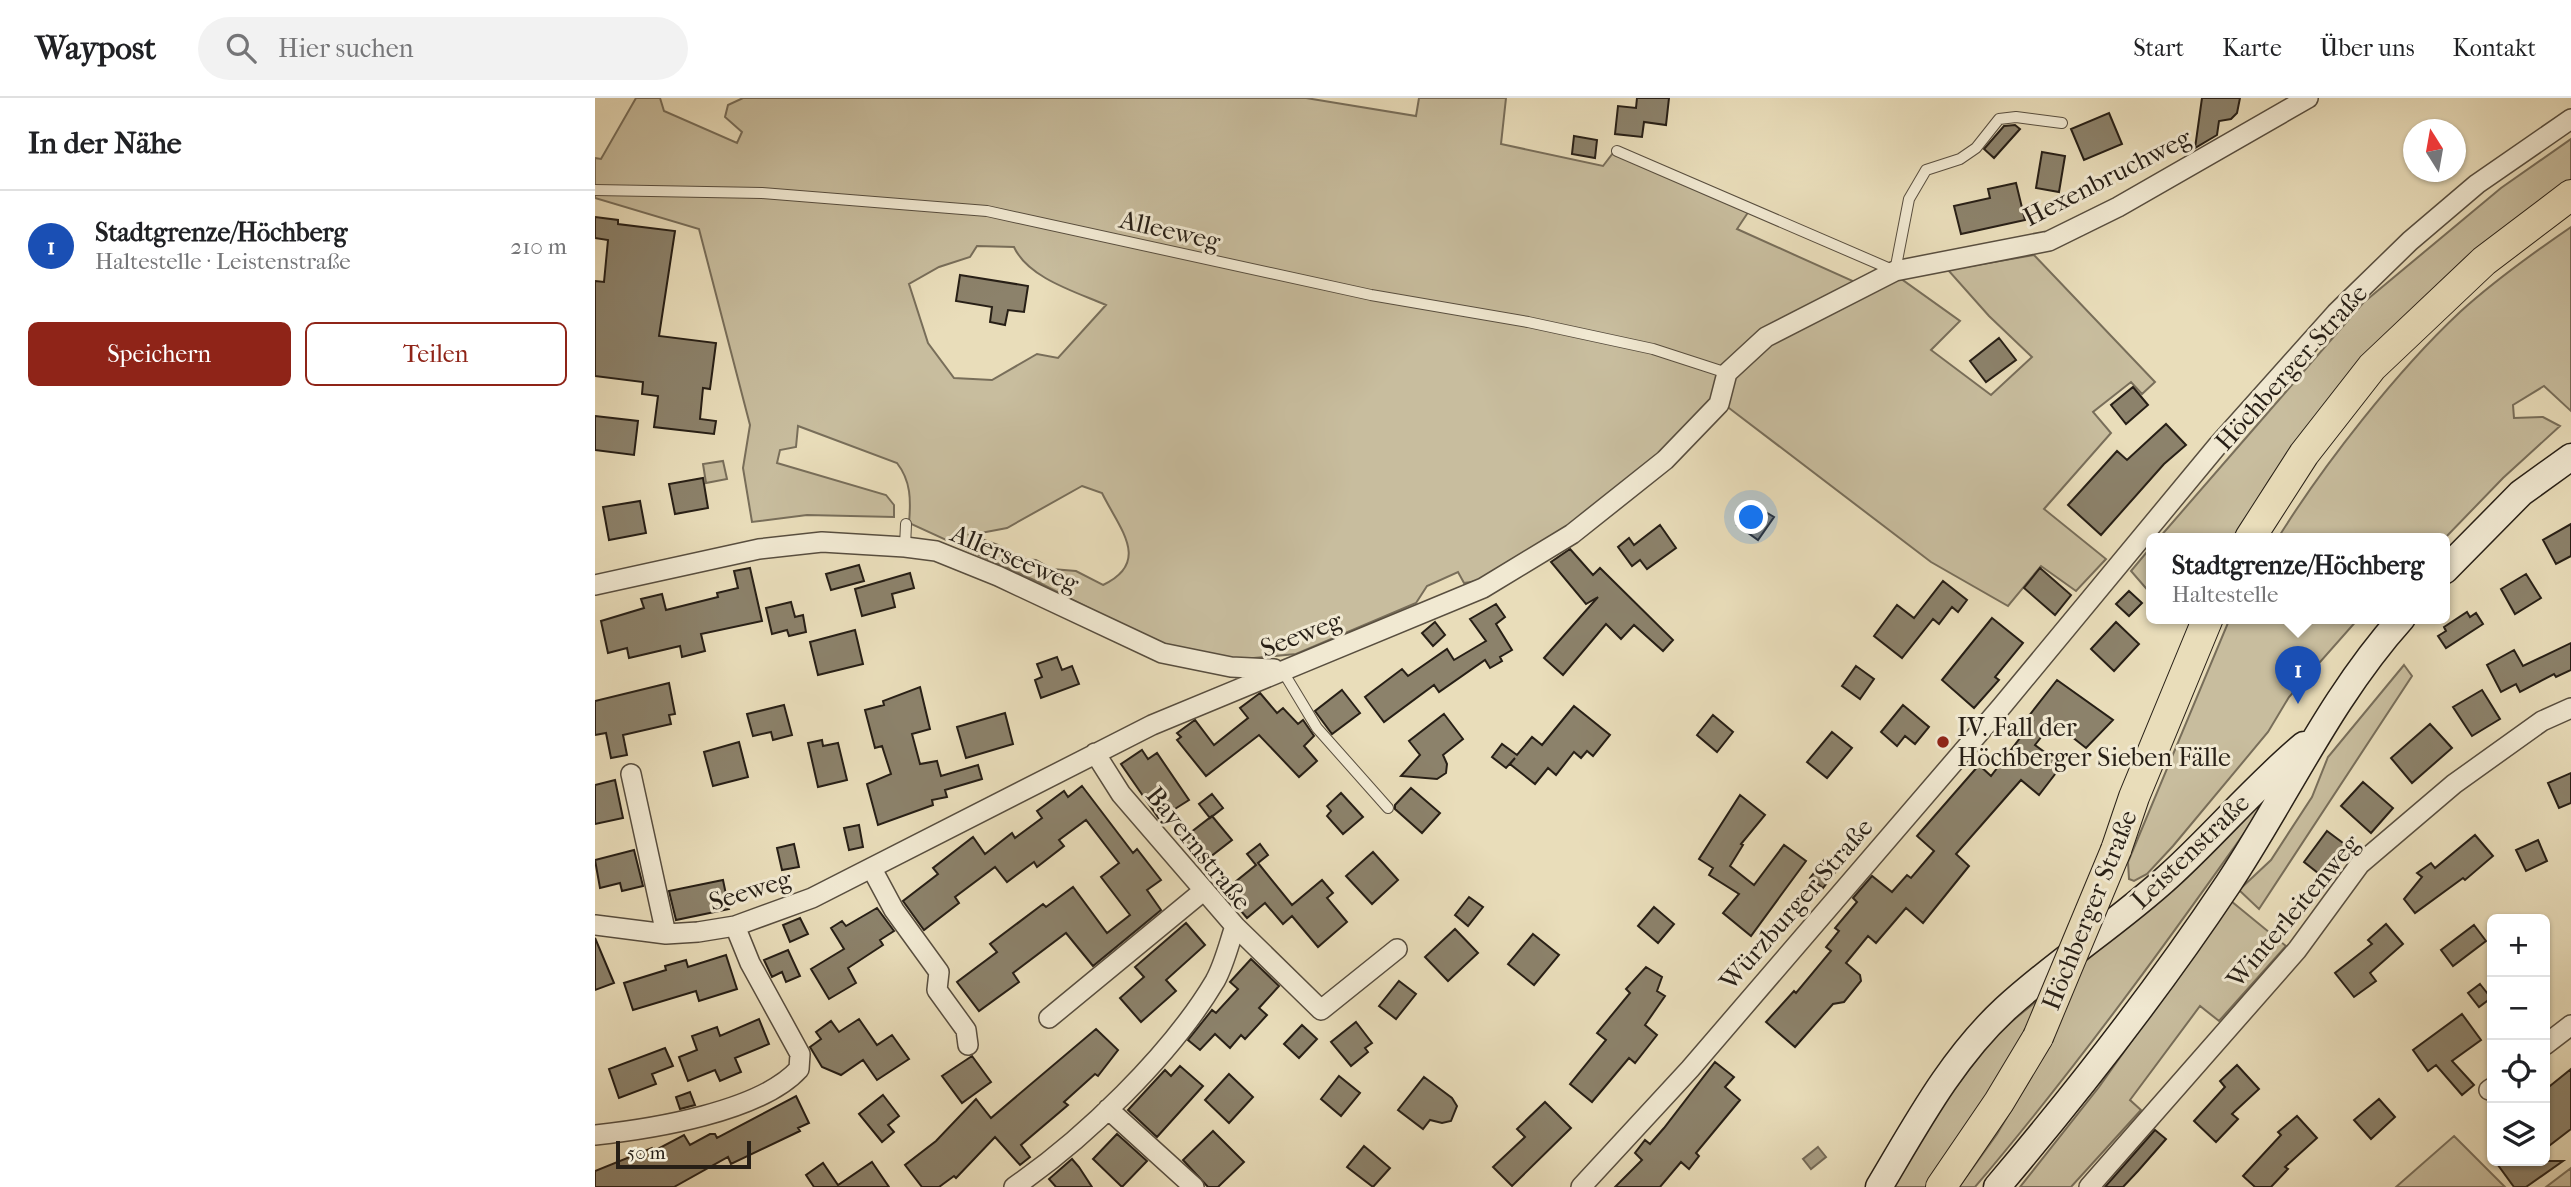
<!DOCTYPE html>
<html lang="de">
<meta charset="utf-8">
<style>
:root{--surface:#fff;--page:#f2f2f2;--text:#202124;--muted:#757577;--line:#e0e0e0;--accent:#8f2418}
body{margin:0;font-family:"IM FELL French Canon",serif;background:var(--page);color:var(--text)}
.controls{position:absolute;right:21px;bottom:21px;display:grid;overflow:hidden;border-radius:10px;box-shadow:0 2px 5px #0004}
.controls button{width:63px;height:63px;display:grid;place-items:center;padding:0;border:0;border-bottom:2px solid var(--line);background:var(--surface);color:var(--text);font:35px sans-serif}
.compass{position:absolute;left:1808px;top:21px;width:63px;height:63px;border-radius:50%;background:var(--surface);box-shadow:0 2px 5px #0004;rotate:349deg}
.scale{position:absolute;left:21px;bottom:18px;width:135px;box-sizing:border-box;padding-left:7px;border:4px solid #271f16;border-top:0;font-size:19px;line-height:24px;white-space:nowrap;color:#271f16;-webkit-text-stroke:5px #f1e9d2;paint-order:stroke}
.you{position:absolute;left:1157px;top:420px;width:24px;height:24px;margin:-18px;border:5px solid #fff;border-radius:50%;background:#1a73e8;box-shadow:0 0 0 10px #1a73e833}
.badge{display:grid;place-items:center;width:46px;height:46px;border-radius:50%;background:var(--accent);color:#fff;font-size:23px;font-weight:700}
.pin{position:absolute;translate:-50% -58px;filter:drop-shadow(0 2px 4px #0008)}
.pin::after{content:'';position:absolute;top:37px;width:24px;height:21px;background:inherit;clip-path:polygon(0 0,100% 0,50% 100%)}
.popup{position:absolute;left:1551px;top:435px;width:304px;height:91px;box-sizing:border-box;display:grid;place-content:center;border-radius:10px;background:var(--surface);filter:drop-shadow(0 2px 5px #0005);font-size:23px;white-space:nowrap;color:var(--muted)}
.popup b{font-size:26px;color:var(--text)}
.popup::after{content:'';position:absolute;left:50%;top:100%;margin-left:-14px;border:14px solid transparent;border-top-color:var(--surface)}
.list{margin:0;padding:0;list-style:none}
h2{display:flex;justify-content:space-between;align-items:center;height:91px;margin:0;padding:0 28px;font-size:30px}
h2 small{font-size:23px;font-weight:400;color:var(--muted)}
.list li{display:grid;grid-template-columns:46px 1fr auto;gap:21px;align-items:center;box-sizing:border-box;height:112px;padding:0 28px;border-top:2px solid var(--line)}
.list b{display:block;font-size:26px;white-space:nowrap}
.list p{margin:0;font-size:23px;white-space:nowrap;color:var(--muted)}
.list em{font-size:23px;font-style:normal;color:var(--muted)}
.actions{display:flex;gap:14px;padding:21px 28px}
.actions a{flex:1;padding:16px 0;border:2px solid var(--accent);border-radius:10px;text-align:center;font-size:24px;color:var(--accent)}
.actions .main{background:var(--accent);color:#fff}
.icon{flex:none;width:38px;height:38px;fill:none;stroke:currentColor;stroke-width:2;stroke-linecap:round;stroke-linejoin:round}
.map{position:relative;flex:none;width:1976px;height:1089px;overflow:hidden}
header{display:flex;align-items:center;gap:42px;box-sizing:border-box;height:98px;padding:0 35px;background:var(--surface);border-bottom:2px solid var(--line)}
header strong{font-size:33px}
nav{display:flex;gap:38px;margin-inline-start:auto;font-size:24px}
.search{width:490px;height:63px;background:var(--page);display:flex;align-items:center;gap:18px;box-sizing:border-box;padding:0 24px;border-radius:38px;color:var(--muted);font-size:26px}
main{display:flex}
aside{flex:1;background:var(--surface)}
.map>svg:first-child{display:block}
.green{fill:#c8bd9e;stroke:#786e5a;stroke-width:2;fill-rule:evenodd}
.water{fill:#a79c82;stroke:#746a57;stroke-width:2}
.building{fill:#8c826b;stroke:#271f16;stroke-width:2}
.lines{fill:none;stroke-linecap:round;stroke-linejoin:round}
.lane-casing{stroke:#584e3f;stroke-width:12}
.street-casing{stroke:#584e3f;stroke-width:22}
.secondary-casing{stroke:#271f16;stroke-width:29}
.primary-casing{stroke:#271f16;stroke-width:32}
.lane{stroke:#f1e9d2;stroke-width:10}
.street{stroke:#f1e9d2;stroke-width:19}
.secondary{stroke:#f1e9d2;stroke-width:26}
.primary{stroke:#e9ddba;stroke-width:30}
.primary-bridge-casing{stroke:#271f16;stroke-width:32;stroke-linecap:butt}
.primary-bridge{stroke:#e9ddba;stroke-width:30}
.poi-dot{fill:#8f2418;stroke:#f1e9d2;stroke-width:2.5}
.labels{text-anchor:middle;stroke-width:6;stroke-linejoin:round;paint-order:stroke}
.street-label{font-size:26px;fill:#271f16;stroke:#f1e9d2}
.poi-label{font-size:26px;fill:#271f16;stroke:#f1e9d2;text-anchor:start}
</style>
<header>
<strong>Waypost</strong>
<div class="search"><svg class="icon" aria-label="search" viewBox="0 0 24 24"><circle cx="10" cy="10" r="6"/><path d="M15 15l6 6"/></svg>Hier suchen</div>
<nav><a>Start</a><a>Karte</a><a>Über uns</a><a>Kontakt</a></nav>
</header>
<main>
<aside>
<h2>In der Nähe<small></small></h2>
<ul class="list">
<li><span class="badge" style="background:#1a4fb4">1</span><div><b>Stadtgrenze/Höchberg</b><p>Haltestelle · Leistenstraße</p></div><em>210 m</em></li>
</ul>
<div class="actions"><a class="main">Speichern</a><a>Teilen</a></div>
</aside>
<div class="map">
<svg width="1976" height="1089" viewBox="0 0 1976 1089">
<rect width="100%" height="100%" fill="#e9ddba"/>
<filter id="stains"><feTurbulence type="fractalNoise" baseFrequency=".00286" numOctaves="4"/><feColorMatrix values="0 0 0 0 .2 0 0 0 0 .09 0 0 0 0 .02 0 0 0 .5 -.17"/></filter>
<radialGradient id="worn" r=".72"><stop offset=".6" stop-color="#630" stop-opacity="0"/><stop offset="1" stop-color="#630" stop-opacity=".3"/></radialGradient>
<!-- green -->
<path class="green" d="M41,0H65L69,13L142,45L147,34L130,19L133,7L148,0H711L821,18L824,0H911L906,46L1008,68L1018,55L1154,113L1142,131L1273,190L1302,178L1365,223L1336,252L1396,297L1437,259L1394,218L1353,172L1439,157L1560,284L1547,296L1536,284L1498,314L1516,335L1449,411L1511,461L1481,493L1446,468L1413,508L1336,464L1134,310L1120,303C1064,362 1003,416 933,458C912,470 894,483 869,485L863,474L832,488L821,505L701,556L638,562L573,551L441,483L314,425C316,402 316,383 302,365L203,328L201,349L185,352L182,365L291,397L299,407V419L212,417L157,424L148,370L155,327L104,131L0,100V60L6,61ZM382,148L419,149C433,180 481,194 511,207L463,260L442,256L397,282L359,280L333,245L314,186L344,169L375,159ZM487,388L507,395C524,430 557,464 508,487L481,473L457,471L441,462L427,461L403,447L375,437L412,430Z
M1976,41V84L1722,320L1675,381L1639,440H1564L1768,205L1906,90Z
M1976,129V313L1949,288L1918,307L1919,320L1948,319L1965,328L1908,380L1850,440H1683C1729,366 1802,273 1865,214C1899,183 1938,155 1976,129Z
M128,363L132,381L111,385L108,366Z
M1556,449V496L1536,473Z
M1635,520H1764L1694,599L1673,634L1578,748L1552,776L1539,783L1534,781L1533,764Z
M1809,567L1817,578L1664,811L1644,792L1676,762L1717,699L1733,659Z
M1693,667L1697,668C1595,812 1494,955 1380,1089H1364L1402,1036L1456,946L1430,933L1421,952L1334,1089H1296L1346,1009L1400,937L1587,784L1643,728Z
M1636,803L1691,848L1624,923L1605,908L1535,1002L1546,1012L1476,1089H1425L1504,989Z
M1859,1038L1910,1089H1801Z
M1976,1070V1089H1951Z"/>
<!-- water -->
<path class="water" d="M1223,1049L1231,1059L1216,1071L1208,1061Z"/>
<!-- building -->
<path class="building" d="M1042,0H1074L1071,27L1049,24L1047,39L1020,36L1023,8L1041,10Z
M1607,0H1645L1642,15L1636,21L1624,23L1622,37L1600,50Z
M1514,15L1527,46L1489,62L1476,31Z
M1420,27L1425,31L1399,60L1389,51L1409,28Z
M979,38L1002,42L1000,60L977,56Z
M1447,54L1470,58L1464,94L1441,90Z
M1421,85L1430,122L1366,136L1359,108L1395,100L1393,91Z
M0,119L23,122V126L80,133L64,238L121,245L115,291L108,290L105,321L121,323L119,336L59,329L63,298L47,296L48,284L0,278V183L9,184L13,142L0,140Z
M365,177L433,188L429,214L413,212L410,227L395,224L397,209L361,203Z
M1404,240L1421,262L1391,284L1375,263Z
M1538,289L1553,307L1531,326L1516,307Z
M0,318L43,323L39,357L0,352Z
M1571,326L1591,347L1569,366L1506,437L1473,407L1522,353L1532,362Z
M108,380L113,410L80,416L74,386Z
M45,403L51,435L14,442L8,409Z
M1157,406L1179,419L1163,442L1142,427Z
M1976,426V458L1961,466L1948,442Z
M1065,427L1081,450L1052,471L1045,462L1037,468L1023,449L1034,440L1039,447Z
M975,451L998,477L1005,470L1078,542L1068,553L1039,527L1026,541L1011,526L968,577L949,560L1003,499L991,506L956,464Z
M264,467L269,483L236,492L231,476Z
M155,470L167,523L106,536L110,553L87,559L85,548L34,560L32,550L13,555L6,523L49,510L46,501L67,496L71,512L123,499L122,495L143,490L139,473Z
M1445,470L1476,497L1460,517L1429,490Z
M315,475L319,490L297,496L300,509L267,518L260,491Z
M1931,476L1946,500L1920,516L1906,491Z
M1348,483L1372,502L1363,514L1357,509L1344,526L1338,521L1307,560L1279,538L1302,507L1319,520Z
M1534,493L1547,505L1534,518L1521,506Z
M196,504L200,519L208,517L211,534L194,538L192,532L177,536L171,510Z
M901,506L910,519L901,526L917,552L905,559L907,563L895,570L890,562L844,594L839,587L789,624L770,599L807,571L813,578L852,551L859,562L891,543L875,521Z
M1872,514L1875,519L1881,515L1888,526L1851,550L1843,538L1851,533L1849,529Z
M1397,520L1428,545L1400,579L1404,582L1379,610L1347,582Z
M840,524L850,537L838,548L827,535Z
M1521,524L1544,546L1519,573L1496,551Z
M260,532L268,566L223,577L215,544Z
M1976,545V572L1961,579L1959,576L1925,594L1921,586L1906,594L1892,567L1919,552L1928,568Z
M462,559L467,572L477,568L484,586L446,600L440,582L447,579L442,566Z
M1261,568L1279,581L1265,601L1247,588Z
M1462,582L1518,622L1491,650L1458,624L1440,647L1467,667L1444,697L1426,682L1361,756L1374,768L1328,825L1311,810L1281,845L1273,838L1251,865L1265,877L1266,883L1249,904L1238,906L1200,949L1171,924L1199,893L1201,895L1236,853L1231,849L1244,833L1240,830L1262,804L1258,800L1277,778L1297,794L1312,777L1316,780L1339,753L1322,738L1384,667L1396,678L1438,623L1433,619Z
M74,585L80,616L74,617L76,626L28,637L32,657L16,660L11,635L0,637V603Z
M325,589L335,631L317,636L325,666L342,663L346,678L383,667L387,681L350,692L352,699L337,702L338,707L283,727L272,686L296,676L287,648L280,650L270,612L289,607L288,603Z
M747,592L765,615L737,636L720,613Z
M1887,592L1905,621L1877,638L1858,609Z
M665,595L682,615L688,610L703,626L708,622L719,638L709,648L722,663L704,679L664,637L611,678L582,642L586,639L582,635L600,622L619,647L653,620L645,610Z
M189,607L197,637L178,642L176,634L158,638L152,616Z
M1308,607L1334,629L1320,646L1310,638L1302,648L1286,634Z
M979,608L1015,637L998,658L992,653L986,660L979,654L961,677L953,670L940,686L915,666L920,660L911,670L897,659L907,646L922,657L937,639L947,647Z
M410,615L418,646L371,660L362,629Z
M849,616L868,641L848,657L852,666L851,675L842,681L806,678L825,657L814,643Z
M1118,617L1138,634L1122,654L1102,637Z
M1835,626L1857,650L1817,685L1796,660Z
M1237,634L1257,650L1232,680L1212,664Z
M227,642L228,648L243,645L252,682L223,689L213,645Z
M144,644L153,679L118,688L109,654Z
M547,652L553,661L562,655L594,702L564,721L526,666Z
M1976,675V705L1964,710L1953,685Z
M20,682L28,720L0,726V687Z
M1768,684L1798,710L1776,735L1746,708Z
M487,688L538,755L542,751L566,782L552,792L566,812L498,868L471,835L418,875L424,884L384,913L362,884L402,854L395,846L448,806L451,809L478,789L512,835L535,817L506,779L524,765L491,722L464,742L469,748L442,769L439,764L412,784L400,769L360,799L364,805L329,832L308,803L343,776L338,770L378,739L390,756L417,735L420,740L447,720L442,713L469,693L473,699Z
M816,690L845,715L827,735L800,711V707Z
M746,695L768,719L748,736L732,718L736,713L732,708Z
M617,696L628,710L615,720L604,706Z
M1145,697L1170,717L1146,746L1148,747L1135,768L1159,787L1189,747L1211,763L1156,838L1128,815L1144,796L1114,777L1118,770L1104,761Z
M617,718L637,742L606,766L586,742Z
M264,727L268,749L254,752L249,730Z
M1732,733L1756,751L1732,782L1709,764Z
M1880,737L1898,758L1870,782L1868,780L1820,815L1809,801L1827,779L1822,775L1836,765L1840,770Z
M1943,742L1952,763L1931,773L1921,752Z
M199,746L204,769L187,772L182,750Z
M665,746L673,757L663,765L697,807L727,782L738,795L732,800L752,824L723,849L697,818L688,826L670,805L652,820L629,793L661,767L652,756Z
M39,752L48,788L27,793L25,785L5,790L0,762Z
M778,754L803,782L777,806L751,778Z
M1229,762L1242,772L1228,790L1215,780Z
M128,782L134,811L81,822L74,793Z
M874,799L888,809L873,828L860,817Z
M1059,809L1079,826L1063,845L1043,828Z
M282,810L299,833L285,842L288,847L253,870L261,885L234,901L216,871L249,851L236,830L247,823L251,828Z
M205,820L213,836L195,844L188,827Z
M591,825L610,847L571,882L581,893L546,924L525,900L549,879L540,869Z
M1791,826L1808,846L1775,875L1781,883L1759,899L1740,875L1777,846L1773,842Z
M1879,827L1891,843L1858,868L1846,852Z
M860,831L883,855L853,883L830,859Z
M938,836L964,857L939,887L913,866Z
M0,840L19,885L0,892Z
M193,852L205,878L191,884L187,874L177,879L169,862Z
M131,857L142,891L104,903L101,893L38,912L29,885L71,872L70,868L91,862L93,869Z
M656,861L684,888L664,910L672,917L650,941L646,937L635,950L620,936L605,952L593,942L617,912L621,915L643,891L635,884Z
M1051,869L1067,879L1062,893L1070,898L1050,927L1062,937L1040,965L1034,960L997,1004L975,986L1011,942L1002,935L1035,895L1031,891Z
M804,883L821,896L801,921L784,908Z
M1885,886L1896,900L1884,909L1873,895Z
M1867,916L1886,942L1857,963L1879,987L1867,997L1841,967L1833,973L1818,952Z
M164,921L174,946L140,960L146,974L125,983L120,972L93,983L84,959L102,952L97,938L122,929L125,938Z
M264,921L282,947L297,937L314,961L282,982L268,962L246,977L227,969L215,949L226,941L221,934L236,923L244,934Z
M761,924L777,945L770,950L773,954L756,968L736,944Z
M707,927L722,941L704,960L689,946Z
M501,931L523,952L503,978L500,976L469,1004L473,1007L426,1047L435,1059L425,1067L400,1039L361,1080L359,1078L344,1089H327L310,1067L341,1043L381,1001L396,1020Z
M70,950L78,968L57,976L61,986L24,1000L14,971Z
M377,958L396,984L367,1005L347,978Z
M1120,964L1139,979L1130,989L1145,1002L1101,1055L1104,1058L1094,1071L1086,1064L1065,1089H1020L1047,1062L1040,1055L1050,1042L1055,1046L1069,1030Z
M1642,967L1664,991L1637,1016L1643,1021L1621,1044L1599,1023L1630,989L1625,983Z
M585,968L608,988L562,1039L533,1012L570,972L576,978Z
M1976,971V1031L1950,1051V992Z
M634,976L658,999L634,1025L610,1002Z
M744,978L765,995L746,1018L726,1001Z
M829,979L857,1000L862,1008L856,1023L847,1025L835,1022L828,1031L803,1012Z
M95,994L100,1007L85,1011L81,999Z
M288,997L304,1018L293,1027L299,1034L287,1044L264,1016Z
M201,998L214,1025L203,1030L205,1033L136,1066L133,1059L79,1089H0V1073L57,1050L59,1053L89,1037L95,1047L115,1036H120L122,1040Z
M1784,1001L1800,1019L1776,1041L1759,1022Z
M950,1004L976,1030L917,1088L898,1069L930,1039L922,1031Z
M1702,1018L1722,1040L1690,1069L1693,1071L1676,1089H1660L1648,1078L1686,1037L1683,1034Z
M1560,1032L1571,1041L1543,1073L1528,1089H1510Z
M618,1033L649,1064L623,1089H613L588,1062Z
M522,1036L552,1063L527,1089L498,1061Z
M769,1048L795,1070L778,1089L752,1069Z
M477,1061L484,1069L497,1089H461L454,1081Z
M1900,1063H1968L1931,1089H1919Z
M277,1064L294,1089H219L211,1077L228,1065L243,1087Z"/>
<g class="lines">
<!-- lane casing -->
<g class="lane-casing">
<path id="lane" d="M1022,53L1300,173L1314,101L1331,72L1365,61L1381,50L1404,21L1421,19L1467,25
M0,92L167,95L392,113L776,197L933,224L1058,251L1132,275
M310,449L311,426
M687,572L722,630L793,710"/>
</g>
<!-- street casing -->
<g class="street-casing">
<path id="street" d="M0,487L164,451L227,444L310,449L341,453L403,478L567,555L636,569L679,571
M36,676L71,836
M277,771L299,812L344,874L342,892L371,932L373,947
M0,827L71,836L103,834L140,828L217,800L557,627L888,490L977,436L1070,362L1124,306L1132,275L1171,239L1300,173L1454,143L1523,109L1713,0
M640,828L726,912L802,851
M454,920L607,794
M1950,947L1976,927
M1894,992L1897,990
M513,1011L599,1089
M0,1037C56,1031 165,1014 204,971L205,956L155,865L140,828
M419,1089C489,1041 576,957 620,883C629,867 634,846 640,828L526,696L500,655
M986,1089L1095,971L1407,608L1623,347L1741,215L1815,143L1882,86L1976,21
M1494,1089L1702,852L1765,766L1859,686L1947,623L1976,610"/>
</g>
<!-- secondary casing -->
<g class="secondary-casing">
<path id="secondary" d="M1850,472L1926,395L1976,359
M1284,1089C1321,1027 1356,961 1410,911C1462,863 1523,825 1575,777C1621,735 1661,687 1709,647
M1402,1089C1484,992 1563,891 1633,786C1692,697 1735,600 1807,520"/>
</g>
<!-- primary casing -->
<g class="primary-casing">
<path id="primary" d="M1655,440L1709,356L1777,269L1889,163L1976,97
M1521,752L1539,699L1613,520
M1346,1089L1404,1004L1443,939"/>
</g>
<!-- lane -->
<use href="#lane" class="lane"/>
<!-- street -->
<use href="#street" class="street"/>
<!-- secondary -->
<use href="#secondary" class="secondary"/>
<!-- primary -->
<use href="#primary" class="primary"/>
<!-- primary-bridge casing -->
<g class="primary-bridge-casing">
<path id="primary-bridge" d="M1443,939L1521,752"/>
</g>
<!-- primary-bridge -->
<use href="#primary-bridge" class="primary-bridge"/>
</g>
<!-- markers -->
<circle class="poi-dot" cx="1348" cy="644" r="7"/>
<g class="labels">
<!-- street labels -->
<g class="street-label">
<text transform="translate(1512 79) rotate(-27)" y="9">Hexenbruchweg</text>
<text transform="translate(575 132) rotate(13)" y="9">Alleeweg</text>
<text transform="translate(1696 269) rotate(-48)" y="9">Höchberger Straße</text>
<text transform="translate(420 460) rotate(23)" y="9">Allerseeweg</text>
<text transform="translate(706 536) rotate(-21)" y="9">Seeweg</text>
<text transform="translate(604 750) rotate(51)" y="9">Bayernstraße</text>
<text transform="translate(1595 753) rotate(-44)" y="9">Leistenstraße</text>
<text transform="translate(155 792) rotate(-17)" y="9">Seeweg</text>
<text transform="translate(1201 806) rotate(-49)" y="9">Würzburger Straße</text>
<text transform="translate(1494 812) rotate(-68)" y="9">Höchberger Straße</text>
<text transform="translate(1698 813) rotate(-50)" y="9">Winterleitenweg</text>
</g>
<!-- poi labels -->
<g class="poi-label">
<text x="1362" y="638">IV. Fall der<tspan x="1362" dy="30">Höchberger Sieben Fälle</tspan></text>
</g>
</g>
<rect width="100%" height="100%" filter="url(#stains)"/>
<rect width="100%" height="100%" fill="url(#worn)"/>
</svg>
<div class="controls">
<button>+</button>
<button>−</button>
<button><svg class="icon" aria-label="locate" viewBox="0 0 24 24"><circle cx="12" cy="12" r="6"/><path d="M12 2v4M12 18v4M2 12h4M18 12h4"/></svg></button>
<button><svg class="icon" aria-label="layers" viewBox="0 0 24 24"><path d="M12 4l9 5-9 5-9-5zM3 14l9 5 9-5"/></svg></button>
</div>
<svg class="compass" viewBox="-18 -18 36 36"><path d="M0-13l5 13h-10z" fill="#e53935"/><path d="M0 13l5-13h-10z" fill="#757577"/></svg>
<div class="scale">50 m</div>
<div class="you"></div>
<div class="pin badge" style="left:1703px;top:606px;background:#1a4fb4">1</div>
<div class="popup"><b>Stadtgrenze/Höchberg</b>Haltestelle</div>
</div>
</main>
